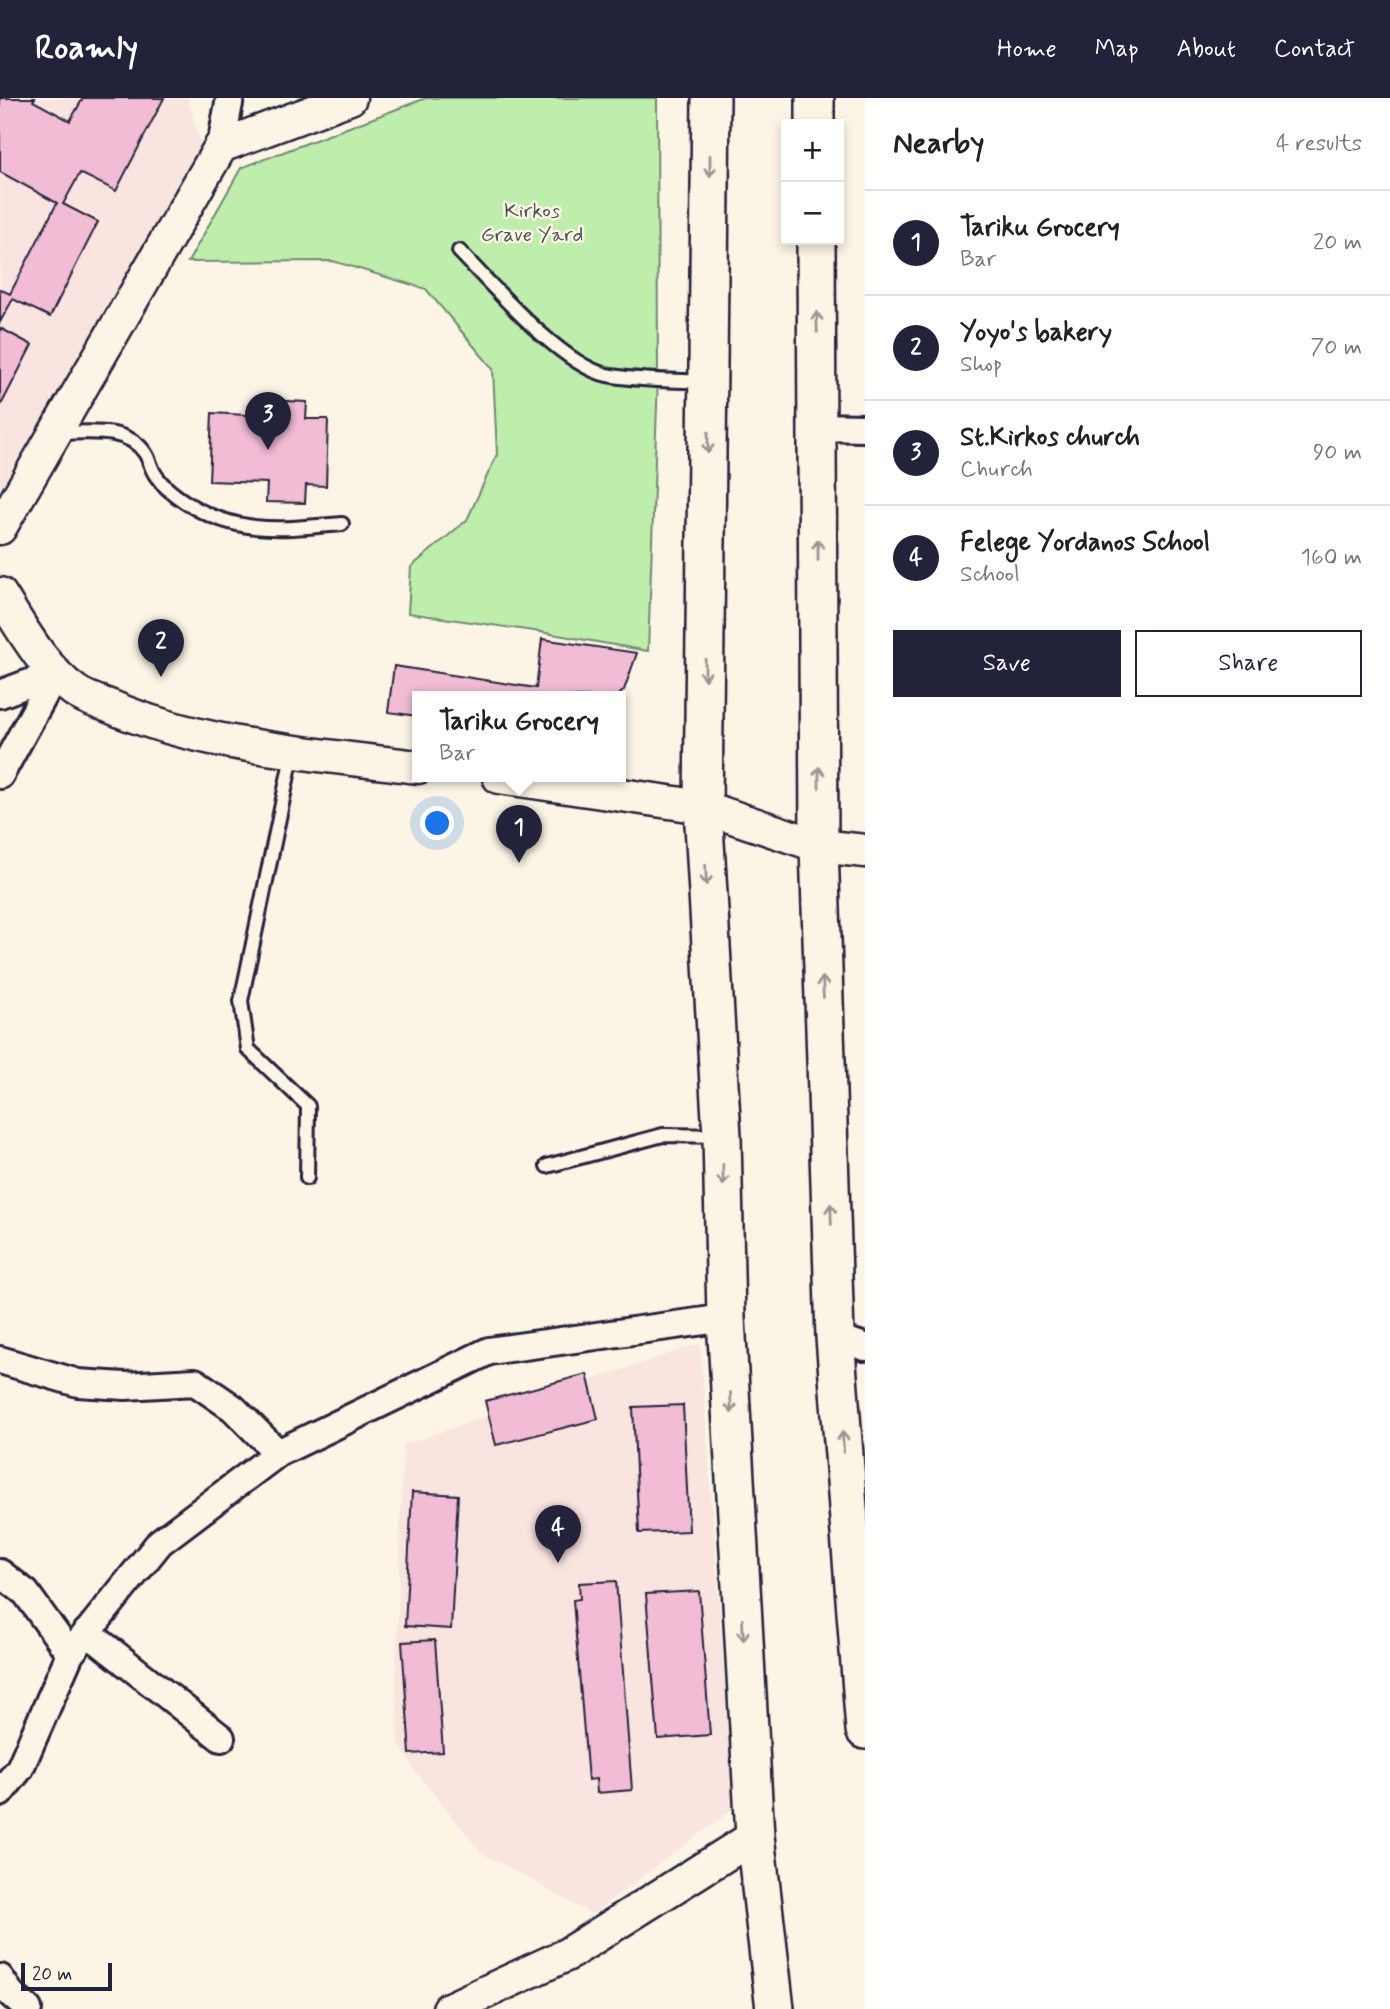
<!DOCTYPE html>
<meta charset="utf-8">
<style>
:root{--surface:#fff;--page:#f2f2f2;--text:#222;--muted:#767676;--line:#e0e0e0;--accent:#22223b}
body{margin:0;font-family:Mynerve,sans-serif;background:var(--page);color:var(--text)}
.controls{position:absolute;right:21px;top:21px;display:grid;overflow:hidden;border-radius:0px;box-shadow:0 4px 10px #0003}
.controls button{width:63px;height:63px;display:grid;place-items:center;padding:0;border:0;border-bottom:2px solid var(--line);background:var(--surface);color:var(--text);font:35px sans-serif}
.scale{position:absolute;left:21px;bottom:18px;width:91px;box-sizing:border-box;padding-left:7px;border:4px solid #22223b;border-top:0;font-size:19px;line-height:24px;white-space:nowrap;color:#22223b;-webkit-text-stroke:5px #fcf5e5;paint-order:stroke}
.you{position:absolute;left:438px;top:726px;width:24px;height:24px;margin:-18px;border:5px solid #fff;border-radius:50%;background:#1a73e8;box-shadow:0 0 0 10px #1a73e833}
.badge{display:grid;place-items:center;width:46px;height:46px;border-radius:50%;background:var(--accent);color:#fff;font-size:23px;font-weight:700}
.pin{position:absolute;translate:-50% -58px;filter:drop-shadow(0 2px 4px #0008)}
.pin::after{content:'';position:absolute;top:37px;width:24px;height:21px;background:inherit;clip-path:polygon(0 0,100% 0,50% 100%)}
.popup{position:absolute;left:412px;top:593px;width:214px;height:91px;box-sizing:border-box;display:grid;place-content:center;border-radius:0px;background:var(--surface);filter:drop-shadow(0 2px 5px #0005);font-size:23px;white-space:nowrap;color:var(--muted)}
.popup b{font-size:26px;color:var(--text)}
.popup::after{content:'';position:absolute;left:50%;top:100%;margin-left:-14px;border:14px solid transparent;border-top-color:var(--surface)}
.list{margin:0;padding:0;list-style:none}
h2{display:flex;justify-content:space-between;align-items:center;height:91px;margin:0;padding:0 28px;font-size:30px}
h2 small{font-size:23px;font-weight:400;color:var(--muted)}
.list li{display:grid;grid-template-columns:46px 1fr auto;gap:21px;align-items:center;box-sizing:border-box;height:105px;padding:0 28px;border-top:2px solid var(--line)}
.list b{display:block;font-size:26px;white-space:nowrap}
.list p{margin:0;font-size:23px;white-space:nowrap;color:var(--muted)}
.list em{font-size:23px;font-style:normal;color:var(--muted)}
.actions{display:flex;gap:14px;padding:21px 28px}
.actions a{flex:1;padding:16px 0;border:2px solid var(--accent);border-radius:0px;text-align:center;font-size:24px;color:var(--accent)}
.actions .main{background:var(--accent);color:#fff}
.map{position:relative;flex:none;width:865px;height:1911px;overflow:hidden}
header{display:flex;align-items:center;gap:42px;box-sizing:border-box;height:98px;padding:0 35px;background:var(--accent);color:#fff}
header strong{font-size:33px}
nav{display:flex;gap:38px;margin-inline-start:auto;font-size:24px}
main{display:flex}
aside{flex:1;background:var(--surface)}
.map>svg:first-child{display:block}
.built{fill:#f9e4e0}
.green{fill:#bfeeac;stroke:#708874;stroke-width:2}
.building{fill:#f2bcd5;stroke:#22223b;stroke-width:2}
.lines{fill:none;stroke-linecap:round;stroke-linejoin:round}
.service-casing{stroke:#22223b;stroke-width:18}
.minor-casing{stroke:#22223b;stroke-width:32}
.tertiary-casing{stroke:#22223b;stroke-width:37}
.secondary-casing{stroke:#22223b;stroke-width:42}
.service{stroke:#fcf5e5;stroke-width:12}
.minor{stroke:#fcf5e5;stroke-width:26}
.tertiary{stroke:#fcf5e5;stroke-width:32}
.secondary{stroke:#fcf5e5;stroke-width:37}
.oneway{stroke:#9a9698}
.labels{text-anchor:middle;stroke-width:5;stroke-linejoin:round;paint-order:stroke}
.park-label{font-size:21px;fill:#495557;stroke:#fcf5e5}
</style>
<header>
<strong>Roamly</strong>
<nav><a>Home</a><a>Map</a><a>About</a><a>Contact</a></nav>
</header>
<main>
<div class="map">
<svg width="865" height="1911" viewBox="0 0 865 1911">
<rect width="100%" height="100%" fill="#fcf5e5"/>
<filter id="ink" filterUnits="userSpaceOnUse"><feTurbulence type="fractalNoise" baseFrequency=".0143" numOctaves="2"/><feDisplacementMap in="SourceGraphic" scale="14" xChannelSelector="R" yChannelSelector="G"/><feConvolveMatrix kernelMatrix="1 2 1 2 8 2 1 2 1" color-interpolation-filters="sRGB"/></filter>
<g filter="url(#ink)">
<!-- built -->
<path class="built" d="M0,0H188L204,61L0,410Z
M700,1245L734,1710L592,1816L482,1755L415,1673L398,1644L396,1584L403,1347Z"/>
<!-- green -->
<path class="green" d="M426,0H657L658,280L648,553L541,534L408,515L411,469L467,422L497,356L493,271L426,191L333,163L188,164L241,70Z"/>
<!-- building -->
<path class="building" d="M0,0H35L33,3L70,23L83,0H164L116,93L80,75L63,106L98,124L50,219L13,201L0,224V191L10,196L57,105L0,74Z
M0,230L32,247L0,309Z
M266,302L307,304L306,321H328L326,388L306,387L305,405L266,404L267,385L209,383L212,315L265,318Z
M542,541L637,555L624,592L617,599H418V618L388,614L394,568L536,590Z
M587,1276L598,1321L496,1347L485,1303Z
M683,1307L689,1433L639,1435L633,1309Z
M412,1394L458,1397L451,1531L405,1528Z
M616,1483L632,1692L597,1695L596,1681L588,1682L573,1502L580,1501L579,1485Z
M699,1493L710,1637L658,1641L646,1496Z
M435,1542L443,1654L410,1656L402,1544Z"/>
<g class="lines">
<!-- service casing -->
<g class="service-casing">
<path id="service" d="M459,153C493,188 561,267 607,277C636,283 675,282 705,284
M59,335C86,335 127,328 145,355C150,362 151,372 157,379C163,388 176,398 185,404C238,438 284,431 342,426
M293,653L241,903L248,951L308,1008L307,1080
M547,1068L663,1037L721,1038"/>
</g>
<!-- minor casing -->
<g class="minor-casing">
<path id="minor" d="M221,48L230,0
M818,329L865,330
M0,596L56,575
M0,677L56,575
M835,1239L865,1249
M0,1262L78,1285L125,1288L195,1284L233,1310L278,1355
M0,1475L26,1495L70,1556
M87,1534L221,1640
M0,1695L20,1670L70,1556L160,1444L278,1355L489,1253L726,1220
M0,1880L11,1896L28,1911"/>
</g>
<!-- tertiary casing -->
<g class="tertiary-casing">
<path id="tertiary" d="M0,430L221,48L350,0
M0,496C21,529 43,570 75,593C84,600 98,604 109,608C202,649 317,656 418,669
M499,679L703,709L819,748L865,753
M449,1911L566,1857L755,1738"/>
</g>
<!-- secondary casing -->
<g class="secondary-casing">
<path id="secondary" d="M711,0L703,709L722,1038L726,1220L755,1738L775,1911
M815,0V26
M816,142L819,748L835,1239L865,1632"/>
</g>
<!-- service -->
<use href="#service" class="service"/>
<!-- minor -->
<use href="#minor" class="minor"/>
<!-- tertiary -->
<use href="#tertiary" class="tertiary"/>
<!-- secondary -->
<use href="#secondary" class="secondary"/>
</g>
<!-- one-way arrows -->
<defs><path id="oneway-shaft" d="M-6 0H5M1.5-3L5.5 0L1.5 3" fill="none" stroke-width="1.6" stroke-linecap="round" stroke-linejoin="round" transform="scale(1.75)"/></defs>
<g class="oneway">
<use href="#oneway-shaft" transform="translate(710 68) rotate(90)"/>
<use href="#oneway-shaft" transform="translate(817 224) rotate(-91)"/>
<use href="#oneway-shaft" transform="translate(708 345) rotate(91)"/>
<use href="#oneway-shaft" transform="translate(818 452) rotate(-90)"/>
<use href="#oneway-shaft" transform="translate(705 572) rotate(91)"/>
<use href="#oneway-shaft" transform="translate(819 679) rotate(-90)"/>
<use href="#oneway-shaft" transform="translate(706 777) rotate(88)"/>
<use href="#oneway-shaft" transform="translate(823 889) rotate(-92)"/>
<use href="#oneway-shaft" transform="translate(723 1077) rotate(89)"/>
<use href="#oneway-shaft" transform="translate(831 1116) rotate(-92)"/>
<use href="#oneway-shaft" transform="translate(731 1305) rotate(87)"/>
<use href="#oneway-shaft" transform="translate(843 1344) rotate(-94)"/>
<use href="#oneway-shaft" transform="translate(743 1532) rotate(87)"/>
</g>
</g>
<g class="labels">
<!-- park labels -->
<g class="park-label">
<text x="532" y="119">Kirkos<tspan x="532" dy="24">Grave Yard</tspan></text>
</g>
</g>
</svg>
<div class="controls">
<button>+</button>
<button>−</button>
</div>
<div class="scale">20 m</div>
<div class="you"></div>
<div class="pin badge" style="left:519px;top:765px">1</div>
<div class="popup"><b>Tariku Grocery</b>Bar</div>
<div class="pin badge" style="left:161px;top:579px">2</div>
<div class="pin badge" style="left:268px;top:352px">3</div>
<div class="pin badge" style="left:558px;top:1465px">4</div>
</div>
<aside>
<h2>Nearby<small>4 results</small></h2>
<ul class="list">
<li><span class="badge">1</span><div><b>Tariku Grocery</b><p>Bar</p></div><em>20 m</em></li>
<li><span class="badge">2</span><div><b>Yoyo's bakery</b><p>Shop</p></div><em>70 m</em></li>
<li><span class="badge">3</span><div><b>St.Kirkos church</b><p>Church</p></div><em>90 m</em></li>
<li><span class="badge">4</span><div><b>Felege Yordanos School</b><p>School</p></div><em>160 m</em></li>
</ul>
<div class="actions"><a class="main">Save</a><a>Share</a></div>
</aside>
</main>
